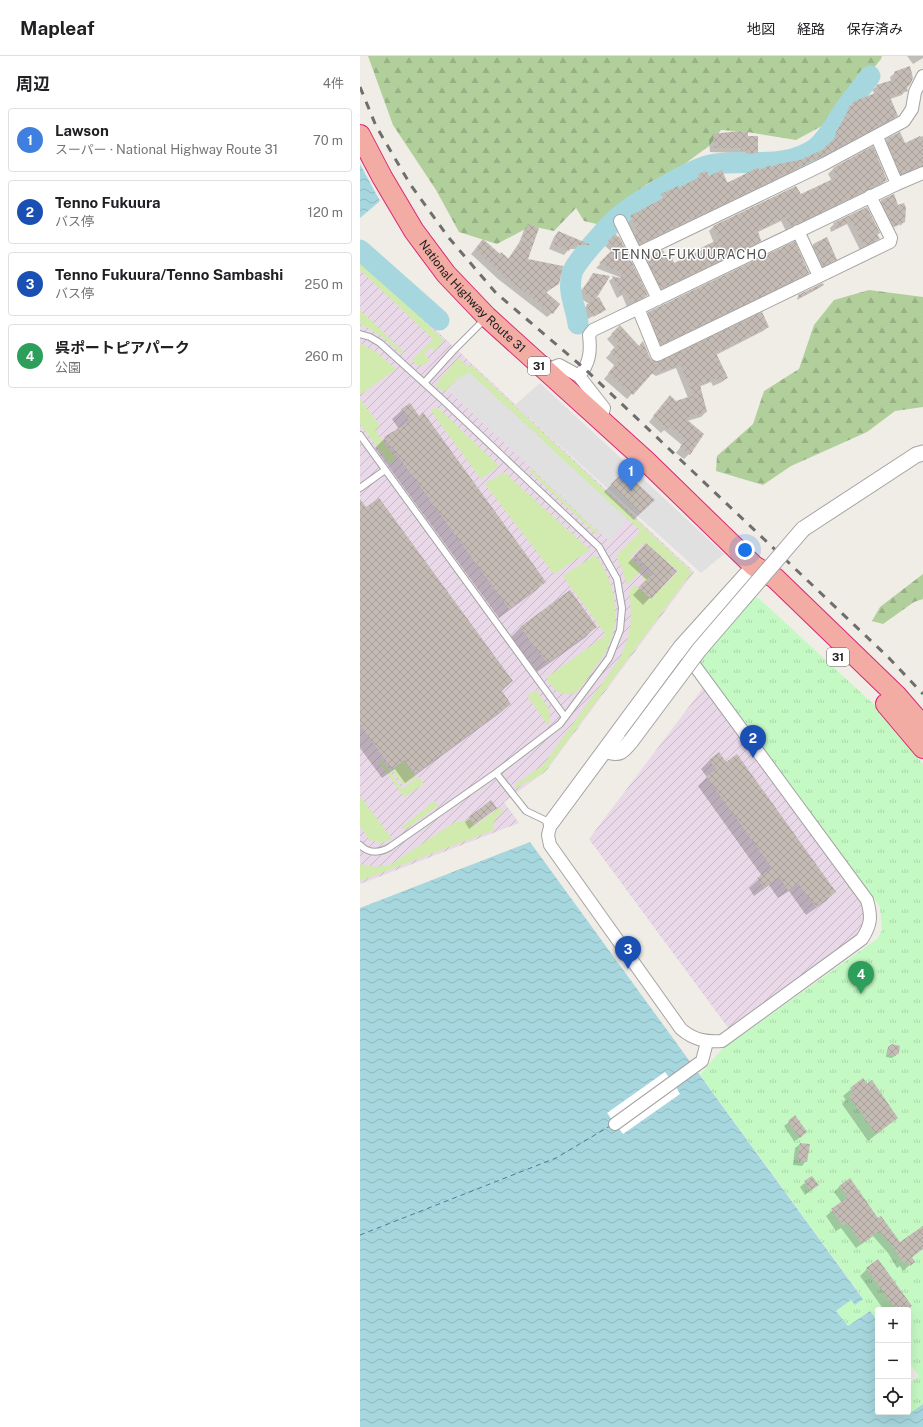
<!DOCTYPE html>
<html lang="ja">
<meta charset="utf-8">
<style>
:root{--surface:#fff;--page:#f2f2f2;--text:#202124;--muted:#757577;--line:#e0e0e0;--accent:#7c3aed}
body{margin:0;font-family:"Public Sans","Noto Sans JP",sans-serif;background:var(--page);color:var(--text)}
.controls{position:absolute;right:12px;bottom:12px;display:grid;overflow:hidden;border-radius:4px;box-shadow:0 4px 16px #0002}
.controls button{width:36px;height:36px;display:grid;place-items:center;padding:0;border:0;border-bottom:1px solid var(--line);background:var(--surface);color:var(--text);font:20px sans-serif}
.you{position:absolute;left:385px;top:494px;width:14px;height:14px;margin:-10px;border:3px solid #fff;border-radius:50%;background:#1a73e8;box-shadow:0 0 0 6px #1a73e833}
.badge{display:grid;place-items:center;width:26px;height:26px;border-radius:50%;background:var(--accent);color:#fff;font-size:13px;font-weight:700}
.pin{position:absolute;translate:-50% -33px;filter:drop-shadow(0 1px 2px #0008)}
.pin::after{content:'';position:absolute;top:21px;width:14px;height:12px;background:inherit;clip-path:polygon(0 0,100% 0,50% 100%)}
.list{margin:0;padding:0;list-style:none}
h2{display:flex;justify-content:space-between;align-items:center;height:52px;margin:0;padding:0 16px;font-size:17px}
h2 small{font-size:13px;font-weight:400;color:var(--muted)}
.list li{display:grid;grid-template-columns:26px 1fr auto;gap:12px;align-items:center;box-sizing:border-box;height:64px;margin:0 8px 8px;padding:0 8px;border:1px solid var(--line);border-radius:4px}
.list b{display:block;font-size:15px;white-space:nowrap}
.list p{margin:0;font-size:13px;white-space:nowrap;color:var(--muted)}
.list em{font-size:13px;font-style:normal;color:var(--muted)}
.icon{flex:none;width:22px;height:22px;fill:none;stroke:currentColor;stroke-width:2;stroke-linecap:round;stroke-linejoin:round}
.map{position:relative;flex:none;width:563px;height:1371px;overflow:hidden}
header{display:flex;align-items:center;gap:24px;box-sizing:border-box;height:56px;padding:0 20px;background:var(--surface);border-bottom:1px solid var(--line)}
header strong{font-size:19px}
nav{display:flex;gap:22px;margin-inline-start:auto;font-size:14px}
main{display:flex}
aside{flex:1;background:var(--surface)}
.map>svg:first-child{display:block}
.industrial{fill:url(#industrial-furrows)}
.grass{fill:#d1eaad}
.forest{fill:url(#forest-firs)}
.park{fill:url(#park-tufts)}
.parking{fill:#e0e0e0}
.water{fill:url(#water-waves)}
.pier{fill:#fff}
.shadow{fill:#0003}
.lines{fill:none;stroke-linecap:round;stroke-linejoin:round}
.river{stroke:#a7d7de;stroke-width:21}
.ferry{stroke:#467ca0;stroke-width:1;stroke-dasharray:5 4;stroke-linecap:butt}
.building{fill:url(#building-cross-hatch)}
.service-casing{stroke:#a4a4a4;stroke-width:8}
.minor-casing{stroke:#a4a4a4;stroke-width:14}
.tertiary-casing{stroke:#a4a4a4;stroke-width:17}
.trunk-casing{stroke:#db2776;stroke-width:22}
.service{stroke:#fff;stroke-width:6}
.minor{stroke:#fff;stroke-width:12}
.tertiary{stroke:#fff;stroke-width:15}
.trunk{stroke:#f2aca4;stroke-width:20}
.rail{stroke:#6e6e6e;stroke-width:3;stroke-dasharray:8 8;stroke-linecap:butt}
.tertiary-bridge-casing{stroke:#a4a4a4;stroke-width:17;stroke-linecap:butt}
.tertiary-bridge{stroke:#fff;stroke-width:15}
.labels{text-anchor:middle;stroke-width:3;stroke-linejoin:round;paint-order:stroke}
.shield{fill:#fff;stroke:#636363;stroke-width:1}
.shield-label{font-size:11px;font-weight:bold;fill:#202020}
.street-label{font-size:12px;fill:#202020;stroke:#fff}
.neighbourhood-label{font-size:13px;letter-spacing:1px;fill:#535353;stroke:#fff}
</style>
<header>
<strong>Mapleaf</strong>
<nav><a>地図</a><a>経路</a><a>保存済み</a></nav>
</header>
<main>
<aside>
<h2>周辺<small>4件</small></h2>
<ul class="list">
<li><span class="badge" style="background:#3f7fe0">1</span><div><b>Lawson</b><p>スーパー · National Highway Route 31</p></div><em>70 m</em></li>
<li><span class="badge" style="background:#1a4fb4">2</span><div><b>Tenno Fukuura</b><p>バス停</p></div><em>120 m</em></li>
<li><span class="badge" style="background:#1a4fb4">3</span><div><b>Tenno Fukuura/Tenno Sambashi</b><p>バス停</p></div><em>250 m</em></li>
<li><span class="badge" style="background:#2e9e5b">4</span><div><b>呉ポートピアパーク</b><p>公園</p></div><em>260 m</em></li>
</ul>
</aside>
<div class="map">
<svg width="563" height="1371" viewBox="0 0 563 1371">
<defs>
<pattern id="industrial-furrows" width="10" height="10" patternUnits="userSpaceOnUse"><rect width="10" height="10" fill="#e9d8e8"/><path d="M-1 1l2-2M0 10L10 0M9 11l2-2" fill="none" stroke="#c8b9c7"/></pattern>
<pattern id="forest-firs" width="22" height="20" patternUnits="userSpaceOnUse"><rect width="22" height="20" fill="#b0cf9b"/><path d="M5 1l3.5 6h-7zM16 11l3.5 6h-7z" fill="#97b185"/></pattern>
<pattern id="park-tufts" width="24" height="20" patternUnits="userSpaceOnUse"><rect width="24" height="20" fill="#c5f9c4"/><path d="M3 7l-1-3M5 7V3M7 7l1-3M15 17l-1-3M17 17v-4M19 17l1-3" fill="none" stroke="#a9d5a8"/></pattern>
<pattern id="water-waves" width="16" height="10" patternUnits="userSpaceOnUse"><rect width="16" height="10" fill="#a7d7de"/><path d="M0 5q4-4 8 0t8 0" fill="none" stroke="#8fb8be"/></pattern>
<pattern id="building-cross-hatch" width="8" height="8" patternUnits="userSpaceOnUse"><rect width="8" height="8" fill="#c5bbb5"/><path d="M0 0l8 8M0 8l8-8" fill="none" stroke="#a9a09b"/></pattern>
</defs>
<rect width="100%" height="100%" fill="#f0ece6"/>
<!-- industrial -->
<path class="industrial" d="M0,203L334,516L186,715L144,746L159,767L0,828Z
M343,632L501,847L505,856L504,867L497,880L369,973L229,783Z"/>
<!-- grass -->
<path class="grass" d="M0,205L84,284L75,295L71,291L64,298L70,304L64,309H57L52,304L73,283L0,214Z
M0,254L44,296L42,298L20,279L0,268Z
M0,287L16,296L36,313L0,339Z
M98,302L109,311L111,309L332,516L185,715L169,726L167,725L156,733V728L183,709L259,604C271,581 273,561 269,536L275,529L291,544L297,537L282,523L287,517L302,532L318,515L285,486L270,501L283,513L267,529L263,515L256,500L281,475L193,395L176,391L182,383L115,322L109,328L101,320L85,335H83L75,329Z
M0,343L20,370L15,374L36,403L30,408L0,368Z
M77,351L139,410L121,423L71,355Z
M171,413L239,477L237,479L169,415Z
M144,416L230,494L194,518L125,428Z
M235,499C256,526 263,566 245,597C240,605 234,612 229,620C223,629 216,641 204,638C195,636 191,628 186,622L246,579L203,520Z
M176,634L190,654L189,667L187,668L167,640Z
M22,704L42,733L59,721L64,728L44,741L19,706Z
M44,705L56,721L43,729L32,714Z
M0,740L32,783L22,787L10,784L0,770Z
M74,745L78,750L46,773L42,771Z
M139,752L143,754L133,767L134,774L0,825V808L14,811L30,809L95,766L110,764L115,770Z"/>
<!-- forest -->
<path class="forest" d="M8,0H522L521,3L471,65L436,84L387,76L361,74L349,90L319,112L287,128L237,168L224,165L216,152L194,175L171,170L137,188L99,176L76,134L33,69Z
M509,234L563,241V351L535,355L507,376L431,410L403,429L356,415L357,400L393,368L404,335L439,313L454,269L474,244Z
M563,518V543L554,546L523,568L512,565L520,551Z"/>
<!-- park -->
<path class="park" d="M389,541L398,542L405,548L522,656L563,708V1348L551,1357L548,1352V1328L559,1320L548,1305V1254H518V1266L509,1255L488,1270L476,1255L491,1244L495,1249L503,1242L340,1019L362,993L517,883L522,874L520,851L340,608L339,599Z"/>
<!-- parking -->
<path class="parking" d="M109,316L267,463L250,486L88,334L85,335Z
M180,327L364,498L341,517L155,349Z"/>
<!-- water -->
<path class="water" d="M0,108L20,145L0,162Z
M170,786L503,1243L495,1249L491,1244L476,1255L488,1270L510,1255L518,1266V1356H548V1352L552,1356L563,1348V1371H0V852Z"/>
<!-- pier -->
<path class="pier" d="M332,1007L338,1016L316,1031L320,1038L263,1078L247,1057L305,1016L310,1023Z"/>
<!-- shadow -->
<path class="shadow" d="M547,0H563V2L553,8Z
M536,16L550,28L542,39L530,43L537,59L532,64L455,106L275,192L271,185L275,181L266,165L271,161L298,145L297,143L301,139L319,133L339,119L367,127L398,116L440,105L462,94L471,87V83L484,56L493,47L515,38L512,34L517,30L531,25L530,21Z
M353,79L387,81L397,97L393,101L381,102V99L377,100V97L350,96L349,84Z
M563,80V115L537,122L522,88L527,84L545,88Z
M512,92L526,124L521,129L426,175L421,165L398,176L400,185L395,189L296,237L282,208L287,203L307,205L314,208L338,197L354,187L349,175L354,170L440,140L472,125L468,118L473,113Z
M533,139L538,151L545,153L543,167L540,170V168L529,172L530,174L539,170L529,175L516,150L521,145Z
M507,152L519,177L517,179L518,182L514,187L500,194L487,168L471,176L470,172L474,168Z
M168,169L167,204L198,227L186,237L192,257L187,261L138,223L111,198L119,189L148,203L159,187L164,174Z
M198,176L229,189L225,193H209L204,199L189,193L194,181Z
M255,179L287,239L283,243L267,251L262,239L257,242L249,225L253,222H262L236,212L252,196L245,190Z
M467,182L476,203L471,208L458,214L448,194L453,189Z
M434,187L448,217L444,221L297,292L284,261L288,257Z
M234,218L249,221L233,246L245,253L241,257V255L228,263V265L221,255L229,248L219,241V237Z
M462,228L461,231L437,244L438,240Z
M260,271L289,303L297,308L408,271L403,275L356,299L367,322L362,326L353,330L351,326L339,331L346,356L341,361L327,365L329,398L324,403L316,397L322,389L304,374L301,377L289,366L305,346H316L328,342L316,312L296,320L291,317L267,343L244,323L255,310L246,302L255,292L247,283Z
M42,354L185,526L175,535L139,562L15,392L25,382L39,373L32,363Z
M264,416L293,444L274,464L244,436Z
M0,448L152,625L141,636L150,648L140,657L45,727L35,713L22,722L0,692Z
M279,495L315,515L283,549L273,539L287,524L268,507Z
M161,571H235L226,581L177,616L151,581Z
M350,704L366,707L475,836L466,845L446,859L429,835L418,842L409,829L394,840L389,832L402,820L338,730L347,721L341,713Z
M131,746L136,752L109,773L105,766Z
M529,991L536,999L532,1002L526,1001L527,994Z
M503,1023L537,1062L508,1085L482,1048L486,1044L483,1040Z
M435,1061L441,1081L434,1085L424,1070Z
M440,1088L446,1105L442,1110L433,1109L435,1092Z
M452,1121L457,1129L445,1139L440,1131Z
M480,1130L518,1163L540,1187L563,1170V1188L559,1195L551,1202L554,1205L543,1215L540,1210L537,1212L528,1197L513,1180L496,1192L481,1172L476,1175L466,1160L482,1147L474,1136Z
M507,1213L547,1254H524L500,1220Z"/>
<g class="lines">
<!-- river -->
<path class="river" d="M0,194L79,264
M218,268C216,250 207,237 212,217C216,205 246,173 256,163C269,150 332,112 350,109C385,102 424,115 456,92C468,82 476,66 485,53C493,42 502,31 510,20"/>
<!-- ferry -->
<path class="ferry" d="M0,1179L196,1102L250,1070"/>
</g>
<!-- building -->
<path class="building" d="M550,10L553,22L550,29L546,30L548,35L530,41L538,60L461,101L280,188L275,179L279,177L270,160L303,142L301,138L318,130L319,132L339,121L338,118L347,115L349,120L362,114L367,126H369L399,111V114L410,109L411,111L418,108L440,104L462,94L475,82V78L489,53L488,51L492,49L493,46L520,35L516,29L536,23L534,16L536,15Z
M378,75L388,76V80H398V97L386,98V95H381V92H354L353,78Z
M540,76L545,87L560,80L563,84V110L541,118L526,83Z
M513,90L527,124L431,171L426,161L398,175L401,185L301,233L286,202L303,194L308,204L312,202L314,207L342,194L341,192L359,183L353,170L436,130L441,138L477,121L473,112Z
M534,138L538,149L544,147L546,152L545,166L534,171L521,144Z
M507,151L520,177L517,178L520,183L504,190L492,165L476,172L473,167Z
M168,168L179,172L168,203L203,210L199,228L186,236L200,248L193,258L143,219L115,193L123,183L140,198L141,196L149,203L163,181Z
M198,175L231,189H212L209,195L193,188Z
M255,178L260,182L288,239L271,247L266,236L261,238L252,220L260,222L262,217L239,207L255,191L248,185Z
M467,181L477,204L463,210L453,188Z
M435,185L449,217L301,289L288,256Z
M233,217L250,220L236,243L239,241L246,254L233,261L226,249L234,244L223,236L224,232Z
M463,227L464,229L439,242L438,239Z
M402,256L409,271L356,297L368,322L358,326L356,322L340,329L347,356L325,362L344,378L330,399L320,391L326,383L310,370L307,373L293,360L310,339L316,345L334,339L320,308L302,316L297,312L273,339L248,317L259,304L250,296L259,287L251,278L260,269L279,290L283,285L290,302L297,306Z
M50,347L59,360L63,356L186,526L149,553L24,381L50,365L41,353Z
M264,415L295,444L281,457L251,428Z
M19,442L153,625L141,634L151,648L55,718L45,704L32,713L0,669V443L6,451Z
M286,487L317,515L291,543L279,532L293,517L274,500Z
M210,534L237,571L187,607L160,571Z
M359,696L366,706L377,698L476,836L456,851L438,827L428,834L419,821L404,832L397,822L412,812L346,720L356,713L349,704Z
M131,744L137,752L114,769L109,761Z
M532,988L540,990L539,997L535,1000L527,999L528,991Z
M503,1022L507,1028L512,1024L538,1062L516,1078L489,1040L493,1037L490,1032Z
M435,1059L447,1076L440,1082L428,1065Z
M440,1087L450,1088L447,1106L437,1104Z
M452,1120L459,1129L450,1135L444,1125Z
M490,1122L518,1162L521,1160L540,1186L563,1170V1193L552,1201L555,1206L550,1210L546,1205L543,1207L533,1191L519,1175L502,1188L487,1167L483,1170L471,1153L488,1141L479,1130Z
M518,1203L552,1250L547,1254H536L506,1212Z"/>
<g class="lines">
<!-- service casing -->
<g class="service-casing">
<path id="service" d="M0,278L10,281L20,287L84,345L239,491L257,523L262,552L260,574L249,602L200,668L136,717L30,791C20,797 9,798 0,789
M64,327L93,295L125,263
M0,379L205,661
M0,432L25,414
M136,717L166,755L191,767"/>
</g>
<!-- minor casing -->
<g class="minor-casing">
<path id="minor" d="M537,128L563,117
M260,165L298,243
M438,175L459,220
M277,198L464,108L544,65L552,53L555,36L563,20
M278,252L297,299L530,186L531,182L510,140
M184,315L199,309L219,320L244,352L241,364
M219,320C230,307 231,295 229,279L233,274L537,128L517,81
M191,767L188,779L190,789L321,973C334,984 345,986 362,985L502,883C511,869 512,861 507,844L321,591
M255,1068L342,1005L347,986"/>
</g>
<!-- tertiary casing -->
<g class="tertiary-casing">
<path id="tertiary" d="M443,473L556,399L563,397
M246,694C259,700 263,695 271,685
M191,767L321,591L394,510"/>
</g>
<!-- trunk casing -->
<g class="trunk-casing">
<g id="trunk">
<path id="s1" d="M0,79L22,121L54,175L86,218L127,261L286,405L394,510L415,522L537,640L563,670"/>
<path d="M526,648L563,692"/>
</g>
</g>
<!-- service -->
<use href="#service" class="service"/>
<!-- minor -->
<use href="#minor" class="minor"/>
<!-- tertiary -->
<use href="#tertiary" class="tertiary"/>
<!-- trunk -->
<use href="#trunk" class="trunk"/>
<!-- rail -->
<path class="rail" d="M0,31L16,70L50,128L89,182L136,237L225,313L529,602L563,638"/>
<!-- tertiary-bridge casing -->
<g class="tertiary-bridge-casing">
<path id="tertiary-bridge" d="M271,685L339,594L443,473"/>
</g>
<!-- tertiary-bridge -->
<use href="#tertiary-bridge" class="tertiary-bridge"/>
</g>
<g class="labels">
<!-- shield labels -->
<g class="shield">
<rect x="168" y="301" width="22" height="18" rx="3"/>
<rect x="467" y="592" width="22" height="18" rx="3"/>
</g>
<g class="shield-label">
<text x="179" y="314">31</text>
<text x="478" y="605">31</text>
</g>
<!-- street labels -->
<g class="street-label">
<text dy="4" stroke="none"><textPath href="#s1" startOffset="198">National Highway Route 31</textPath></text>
</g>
<!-- neighbourhood labels -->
<g class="neighbourhood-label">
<text x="330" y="203">TENNO-FUKUURACHO</text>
</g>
</g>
</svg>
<div class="controls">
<button>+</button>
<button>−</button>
<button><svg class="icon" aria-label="locate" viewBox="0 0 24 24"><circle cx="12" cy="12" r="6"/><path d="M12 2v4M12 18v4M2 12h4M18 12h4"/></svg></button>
</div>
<div class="you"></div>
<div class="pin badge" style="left:271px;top:435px;background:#3f7fe0">1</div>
<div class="pin badge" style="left:393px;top:702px;background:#1a4fb4">2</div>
<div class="pin badge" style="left:268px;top:913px;background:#1a4fb4">3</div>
<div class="pin badge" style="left:501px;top:938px;background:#2e9e5b">4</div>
</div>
</main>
